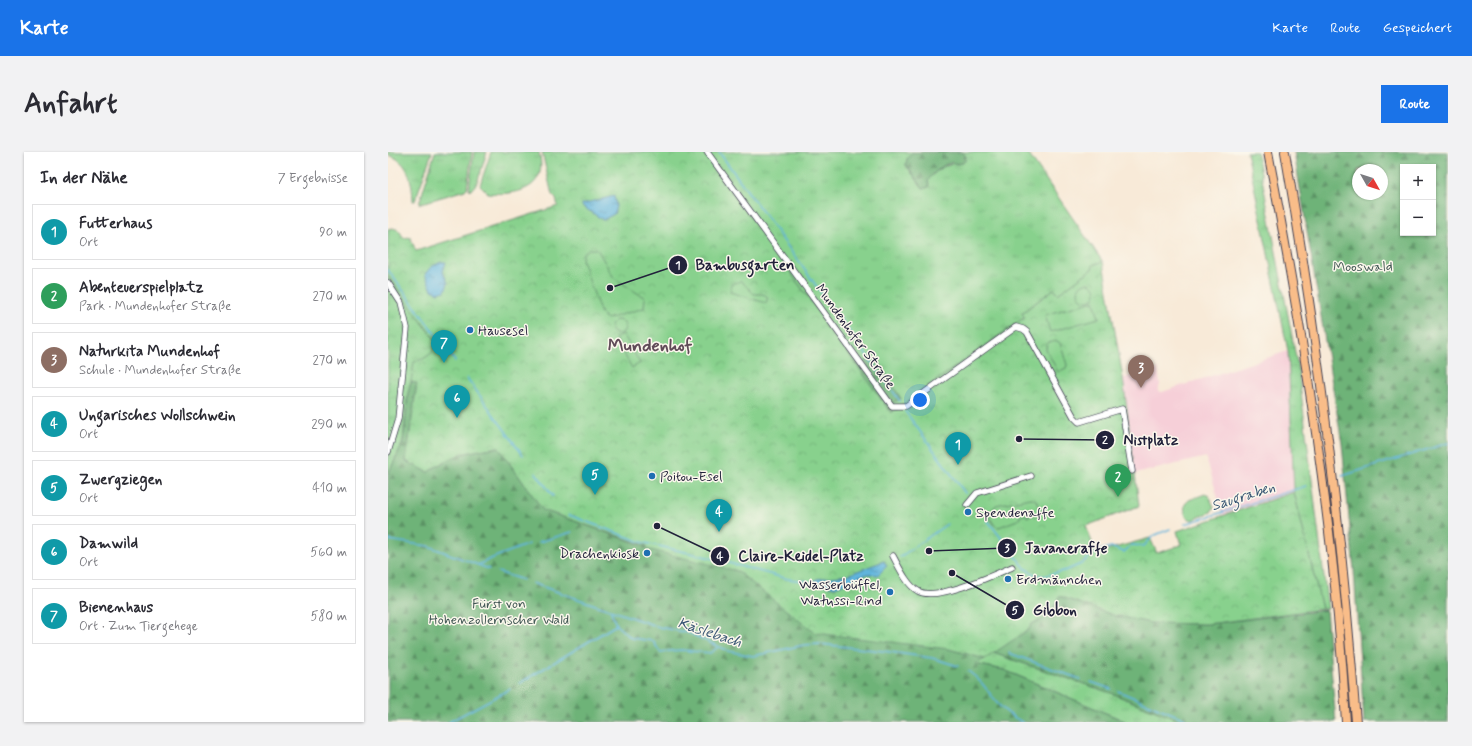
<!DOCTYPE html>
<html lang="de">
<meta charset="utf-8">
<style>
:root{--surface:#fff;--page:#f2f2f3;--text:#2b2b33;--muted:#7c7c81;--line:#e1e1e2;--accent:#1a73e8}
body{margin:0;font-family:Mynerve,sans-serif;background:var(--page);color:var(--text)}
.controls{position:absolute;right:12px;top:12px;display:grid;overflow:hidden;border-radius:0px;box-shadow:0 1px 3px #0004}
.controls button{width:36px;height:36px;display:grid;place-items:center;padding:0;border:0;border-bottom:1px solid var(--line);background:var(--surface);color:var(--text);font:20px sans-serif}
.compass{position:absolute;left:964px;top:12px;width:36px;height:36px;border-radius:50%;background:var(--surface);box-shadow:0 1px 3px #0004;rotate:129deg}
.you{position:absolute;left:532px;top:248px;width:14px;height:14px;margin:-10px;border:3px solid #fff;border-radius:50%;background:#1a73e8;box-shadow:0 0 0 6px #1a73e833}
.badge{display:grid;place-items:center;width:26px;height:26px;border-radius:50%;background:var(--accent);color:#fff;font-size:13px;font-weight:700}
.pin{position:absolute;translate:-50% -33px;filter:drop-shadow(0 1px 2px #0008)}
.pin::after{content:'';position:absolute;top:21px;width:14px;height:12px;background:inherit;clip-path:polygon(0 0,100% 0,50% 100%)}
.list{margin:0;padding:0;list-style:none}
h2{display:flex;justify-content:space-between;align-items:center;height:52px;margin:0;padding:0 16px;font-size:17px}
h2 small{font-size:13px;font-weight:400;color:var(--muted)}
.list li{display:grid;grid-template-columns:26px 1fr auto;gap:12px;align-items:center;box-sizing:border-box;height:56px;margin:0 8px 8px;padding:0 8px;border:1px solid var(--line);border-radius:0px}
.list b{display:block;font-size:15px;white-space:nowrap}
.list p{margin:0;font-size:13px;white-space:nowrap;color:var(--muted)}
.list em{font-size:13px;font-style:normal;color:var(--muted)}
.map{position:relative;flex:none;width:1060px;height:570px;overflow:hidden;border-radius:0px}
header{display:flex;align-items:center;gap:24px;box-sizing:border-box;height:56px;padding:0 20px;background:var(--accent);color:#fff}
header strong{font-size:19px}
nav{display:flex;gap:22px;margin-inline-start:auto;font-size:14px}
.intro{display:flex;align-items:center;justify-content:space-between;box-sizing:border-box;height:96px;padding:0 24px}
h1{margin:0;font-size:28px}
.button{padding:10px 18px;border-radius:0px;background:var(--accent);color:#fff;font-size:14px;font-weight:700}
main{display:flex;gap:24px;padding:0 24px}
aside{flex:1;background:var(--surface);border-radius:0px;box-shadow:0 1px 3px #0004}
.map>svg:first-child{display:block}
.built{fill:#f6cfd8}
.grass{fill:url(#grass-tufts);stroke:#557a64}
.forest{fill:url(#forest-firs);stroke:#486a5a;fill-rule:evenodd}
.park{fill:url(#park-crowns);stroke:#557a64}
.garden{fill:#88d18d;stroke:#557a64}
.water{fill:url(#water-ripples);stroke:#426c8c}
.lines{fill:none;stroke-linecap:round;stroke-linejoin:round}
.stream{stroke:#61b5dd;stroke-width:1.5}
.minor-casing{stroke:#424053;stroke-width:7}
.highway-casing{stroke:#424053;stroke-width:10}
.minor{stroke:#fff;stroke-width:5.5}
.highway{stroke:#f9bd89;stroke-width:8}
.poi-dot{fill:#1f6fb2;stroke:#fbf7ec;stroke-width:1.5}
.labels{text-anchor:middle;stroke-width:3;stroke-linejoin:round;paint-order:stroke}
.park-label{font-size:14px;fill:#415754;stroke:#fbf7ec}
.poi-label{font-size:14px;fill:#22223b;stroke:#fbf7ec;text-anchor:start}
.street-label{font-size:14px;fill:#22223b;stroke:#fbf7ec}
.water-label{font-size:15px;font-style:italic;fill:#385574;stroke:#fbf7ec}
.district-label{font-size:18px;font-weight:bold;fill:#604b58;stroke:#fbf7ec}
.leader{fill:none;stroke:#22223b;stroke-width:1.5}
.callout-dot{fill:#22223b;stroke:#fbf7ec;stroke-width:1.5}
.mark-label{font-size:12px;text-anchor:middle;font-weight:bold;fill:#fff}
.callout-label{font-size:15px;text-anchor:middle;font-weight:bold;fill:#22223b;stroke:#fbf7ec;stroke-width:3;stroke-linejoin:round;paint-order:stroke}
</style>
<header>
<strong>Karte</strong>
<nav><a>Karte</a><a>Route</a><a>Gespeichert</a></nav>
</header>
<div class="intro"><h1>Anfahrt</h1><a class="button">Route</a></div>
<main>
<aside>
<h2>In der Nähe<small>7 Ergebnisse</small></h2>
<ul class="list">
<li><span class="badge" style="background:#0f9aa8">1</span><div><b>Futterhaus</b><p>Ort</p></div><em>90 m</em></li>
<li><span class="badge" style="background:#2e9e5b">2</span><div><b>Abenteuerspielplatz</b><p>Park · Mundenhofer Straße</p></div><em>270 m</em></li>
<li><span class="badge" style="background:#8d6e63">3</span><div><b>Naturkita Mundenhof</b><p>Schule · Mundenhofer Straße</p></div><em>270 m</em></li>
<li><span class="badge" style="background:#0f9aa8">4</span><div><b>Ungarisches Wollschwein</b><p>Ort</p></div><em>290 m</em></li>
<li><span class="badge" style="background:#0f9aa8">5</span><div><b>Zwergziegen</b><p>Ort</p></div><em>410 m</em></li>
<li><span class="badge" style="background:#0f9aa8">6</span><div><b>Damwild</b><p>Ort</p></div><em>560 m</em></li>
<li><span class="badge" style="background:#0f9aa8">7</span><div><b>Bienenhaus</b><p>Ort · Zum Tiergehege</p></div><em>580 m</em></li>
</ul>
</aside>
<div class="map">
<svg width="1060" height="570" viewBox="0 0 1060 570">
<defs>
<pattern id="grass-tufts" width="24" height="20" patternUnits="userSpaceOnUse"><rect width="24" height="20" fill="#88d18d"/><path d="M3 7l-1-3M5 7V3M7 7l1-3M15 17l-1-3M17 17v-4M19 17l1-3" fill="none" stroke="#75b37b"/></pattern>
<pattern id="forest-firs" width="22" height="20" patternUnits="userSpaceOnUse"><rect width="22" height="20" fill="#6eb378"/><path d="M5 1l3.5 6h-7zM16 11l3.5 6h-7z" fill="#5a9164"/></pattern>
<pattern id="park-crowns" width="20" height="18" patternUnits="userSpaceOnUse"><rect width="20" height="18" fill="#88d18d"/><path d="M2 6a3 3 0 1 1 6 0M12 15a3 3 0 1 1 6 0" fill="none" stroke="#75b37b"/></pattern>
<pattern id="water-ripples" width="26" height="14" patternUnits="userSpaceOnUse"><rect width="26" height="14" fill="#61b5dd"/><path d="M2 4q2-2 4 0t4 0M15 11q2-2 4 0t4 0" fill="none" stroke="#5093b4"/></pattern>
</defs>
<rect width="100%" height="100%" fill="#fbf7ec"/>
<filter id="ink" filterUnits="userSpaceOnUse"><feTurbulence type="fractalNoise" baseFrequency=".025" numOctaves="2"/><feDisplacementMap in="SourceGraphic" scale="8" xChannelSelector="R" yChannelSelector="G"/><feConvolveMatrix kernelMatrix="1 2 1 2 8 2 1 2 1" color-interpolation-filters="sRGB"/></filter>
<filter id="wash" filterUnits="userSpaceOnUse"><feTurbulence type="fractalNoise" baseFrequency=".012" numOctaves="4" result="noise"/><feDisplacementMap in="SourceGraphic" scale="16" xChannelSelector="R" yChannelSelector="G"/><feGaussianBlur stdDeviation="0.9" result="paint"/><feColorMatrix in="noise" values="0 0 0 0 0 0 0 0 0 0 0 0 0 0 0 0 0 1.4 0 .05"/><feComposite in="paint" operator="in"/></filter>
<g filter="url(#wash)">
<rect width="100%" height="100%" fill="#f8ead8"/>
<!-- built -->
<path class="built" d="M900,199L906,340L835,363L818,305L747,322L735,226L770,217L772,232L770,239L774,240Z"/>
<!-- grass -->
<path class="grass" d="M0,0H44L27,49H25C24,29 21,9 0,3Z
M47,0H84L79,36L77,38L31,52Z
M86,0H99L89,31L82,39L81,36Z
M103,0H151C161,36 130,44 100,41L92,33Z
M316,0H525L519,7L518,13L535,36L541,32L540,28C549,18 558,10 571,12L578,4L574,0H639L715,110L706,112L704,117L670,142L666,137L634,161L637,165L503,261Z
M859,0H869L910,216L940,457H934L906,340L900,199Z
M0,124L48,189V195L43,202L34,208L25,224L20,241L15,290L0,323Z
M605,501L723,541L795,570H739L616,518L586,512Z"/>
<!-- forest -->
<path class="forest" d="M525,0H574L578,4L577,9C571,14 568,10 562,11C554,13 545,22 540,28L541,35L539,36H535L518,13L519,7Z
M906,0H1060V570H976L966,419L954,292ZM1015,15H1045V81H1015ZM970,18H994V42H970Z
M485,205L491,210L513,247L504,251V263L466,214L469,211L478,221L482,219L477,210Z
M23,230H29L18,309L40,320C67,301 79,300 110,295L155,358L251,392L349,419L532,492L561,497L597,507L587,512L616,518L739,570H0V323L15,290L20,241Z
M671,444L725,463L763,471L819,472L938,458L948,570H795L723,541L605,501L640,478L645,471L652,469Z"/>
<!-- park -->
<path class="park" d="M154,0H316L503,261L637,166L634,161L666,137L670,142L704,117L706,112L715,110L735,226L751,354L698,374L708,401L762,386L769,401L793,393L789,379L906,340L934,457L819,472L763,471L725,463L671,444C665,458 660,467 645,471L640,478L597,507L561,497L427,481L349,419L259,397V394L155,358L110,295C79,300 67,301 40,320L18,309L29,231L23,230L26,210C38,207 47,201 48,189L0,124V77C7,74 13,79 15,86L22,85L28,99L170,54L168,47L164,43Z"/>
<!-- garden -->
<path class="garden" d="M201,97H209L226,126L257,146L256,156L219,167L213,162L194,108L195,101Z
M353,129L366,142H375L380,145L378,151L342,140L344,132Z
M690 140a9 9 0 1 1 18 0a9 9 0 1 1-18 0Z
M706,149L711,166L662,180L657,163Z
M223 175a7 7 0 1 1 14 0a7 7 0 1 1-14 0Z
M235,182L252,211L244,216L227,186Z
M669,189L672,191L679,213L678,216L670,220L658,197L659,191Z
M817,342L821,344L826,355L823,360L804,368C796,365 796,359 797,352L801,348Z
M643,346L649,349L653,359L639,365L638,362L631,365L632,367L611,375L607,374L602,366V360L608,353Z"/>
<!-- water -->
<path class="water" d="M226,44L228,54L226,62L215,68L194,54V52Z
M53,110H58L55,120L60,131L57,139L50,141L44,138L37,122L43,115Z
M496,409L499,414L490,423L479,422L447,435L425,430L429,427L459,423Z"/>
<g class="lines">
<!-- stream -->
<path class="stream" d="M331,0L512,249
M0,118L67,209
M79,226L135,303
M517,259L577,341
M148,321L165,344
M954,324L1060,291
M181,363L253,390L319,405L400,427L425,430
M600,369L628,405L638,417L648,423L657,424L679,418L693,412L709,399L723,395L736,400L743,393L756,394L765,384L782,377
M797,372L918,334
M0,388L40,394L101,417
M151,390L184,380
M512,405L559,372
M90,413L107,405L141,392
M110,420L135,428
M144,431L271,475L301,481L340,499L365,504L416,493L432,492L495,499L544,506L570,514
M222,457L228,473L243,486L265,489L272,500L293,498L322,501L330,495
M621,501L692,527
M580,519C593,528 599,538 608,550C615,558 625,565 634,570
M703,530L723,537
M132,531L228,473
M730,539L797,567
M61,570L122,537"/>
</g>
</g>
<g filter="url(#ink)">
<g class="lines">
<!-- minor casing -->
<g class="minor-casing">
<path id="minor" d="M319,0L504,254H518L628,175L635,177L639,180L686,265L691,270L734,257L744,319
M0,131L13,151L19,176L10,267L0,300
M579,353L589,341L643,324
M505,404C511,415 519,433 530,439C547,450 606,423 624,415"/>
</g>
<!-- highway casing -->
<g class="highway-casing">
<path id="highway" d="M880,0C916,188 947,378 958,570
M897,0C930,189 954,379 968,570"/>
</g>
<!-- minor -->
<use href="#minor" class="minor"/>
<!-- highway -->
<use href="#highway" class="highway"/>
</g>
</g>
<!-- markers -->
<g class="poi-dot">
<circle cx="82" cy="178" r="4"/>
<circle cx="264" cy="324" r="4"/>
<circle cx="580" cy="360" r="4"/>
<circle cx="259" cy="401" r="4"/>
<circle cx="620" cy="427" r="4"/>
<circle cx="502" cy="440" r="4"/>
</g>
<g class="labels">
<!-- park labels -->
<g class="park-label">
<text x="975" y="119">Mooswald</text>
<text x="111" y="456">Fürst von<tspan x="111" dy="16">Hohenzollernscher Wald</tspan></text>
</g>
<!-- poi labels -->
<g class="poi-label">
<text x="90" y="183">Hausesel</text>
<text x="272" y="329">Poitou-Esel</text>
<text x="588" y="365">Spendenaffe</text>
<text x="251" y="406" text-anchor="end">Drachenkiosk</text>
<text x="628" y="432">Erdmännchen</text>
<text x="494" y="437" text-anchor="end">Wasserbüffel,<tspan x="494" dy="16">Watussi-Rind</tspan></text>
</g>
<!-- street labels -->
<g class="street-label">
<text transform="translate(468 184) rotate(54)" y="5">Mundenhofer Straße</text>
</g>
<!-- water labels -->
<g class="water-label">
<text transform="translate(855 344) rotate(-17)" y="5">Saugraben</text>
<text transform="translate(322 480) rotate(18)" y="5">Käslebach</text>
</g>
<!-- district labels -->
<g class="district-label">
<text x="262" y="199">Mundenhof</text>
</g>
</g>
<!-- callouts -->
<path class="leader" d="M222 136L290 113M631 287L717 288M541 399L619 396M269 374L332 404M564 421L627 458"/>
<g class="callout-dot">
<circle cx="222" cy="136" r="4"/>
<circle cx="631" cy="287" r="4"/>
<circle cx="541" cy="399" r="4"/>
<circle cx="269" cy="374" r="4"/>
<circle cx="564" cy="421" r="4"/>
<circle cx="290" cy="113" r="10"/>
<circle cx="717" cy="288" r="10"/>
<circle cx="619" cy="396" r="10"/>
<circle cx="332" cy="404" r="10"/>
<circle cx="627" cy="458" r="10"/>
</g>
<g class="mark-label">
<text x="290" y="117">1</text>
<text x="717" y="292">2</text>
<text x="619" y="400">3</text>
<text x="332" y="408">4</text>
<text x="627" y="462">5</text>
</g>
<g class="callout-label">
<text x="357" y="118">Bambusgarten</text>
<text x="763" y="293">Nistplatz</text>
<text x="678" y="401">Javaneraffe</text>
<text x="413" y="409">Claire-Keidel-Platz</text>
<text x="667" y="463">Gibbon</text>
</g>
</svg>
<div class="controls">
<button>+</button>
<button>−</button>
</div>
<svg class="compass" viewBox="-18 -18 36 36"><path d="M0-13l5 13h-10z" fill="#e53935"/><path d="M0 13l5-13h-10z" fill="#7c7c81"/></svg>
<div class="you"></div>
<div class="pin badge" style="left:570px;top:313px;background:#0f9aa8">1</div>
<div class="pin badge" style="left:730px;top:345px;background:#2e9e5b">2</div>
<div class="pin badge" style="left:753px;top:236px;background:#8d6e63">3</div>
<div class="pin badge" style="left:331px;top:380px;background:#0f9aa8">4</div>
<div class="pin badge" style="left:207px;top:343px;background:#0f9aa8">5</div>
<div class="pin badge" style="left:69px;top:266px;background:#0f9aa8">6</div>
<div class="pin badge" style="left:56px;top:211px;background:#0f9aa8">7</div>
</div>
</main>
